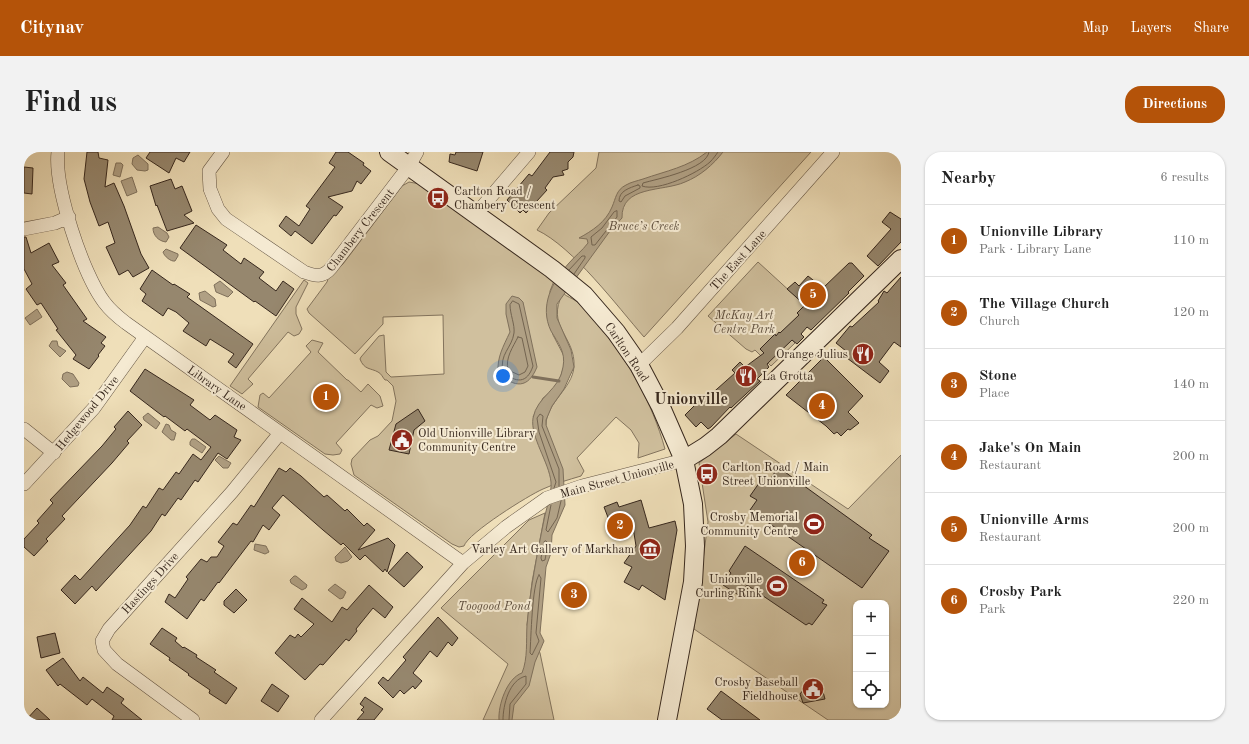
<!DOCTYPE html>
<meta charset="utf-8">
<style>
:root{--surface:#fff;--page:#f2f2f2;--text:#222;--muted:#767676;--line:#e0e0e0;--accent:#b45309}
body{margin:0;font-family:"Old Standard TT",serif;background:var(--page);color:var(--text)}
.controls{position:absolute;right:12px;bottom:12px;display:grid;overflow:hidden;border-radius:8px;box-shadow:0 1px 3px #0004}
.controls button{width:36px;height:36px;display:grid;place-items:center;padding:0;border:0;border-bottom:1px solid var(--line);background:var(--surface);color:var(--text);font:20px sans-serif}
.you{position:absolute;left:479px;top:224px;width:14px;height:14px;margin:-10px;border:3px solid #fff;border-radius:50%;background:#1a73e8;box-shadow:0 0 0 6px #1a73e833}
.badge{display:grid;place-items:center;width:26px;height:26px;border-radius:50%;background:var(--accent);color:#fff;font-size:13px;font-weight:700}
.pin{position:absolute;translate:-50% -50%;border:2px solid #fff;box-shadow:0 1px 4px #0006}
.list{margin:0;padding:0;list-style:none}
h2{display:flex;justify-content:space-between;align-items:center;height:52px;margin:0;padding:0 16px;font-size:17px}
h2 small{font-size:13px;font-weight:400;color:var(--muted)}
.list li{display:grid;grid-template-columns:26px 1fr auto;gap:12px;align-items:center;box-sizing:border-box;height:72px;padding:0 16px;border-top:1px solid var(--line)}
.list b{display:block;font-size:15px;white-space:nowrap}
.list p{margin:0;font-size:13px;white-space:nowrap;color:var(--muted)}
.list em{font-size:13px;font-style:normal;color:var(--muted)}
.icon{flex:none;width:22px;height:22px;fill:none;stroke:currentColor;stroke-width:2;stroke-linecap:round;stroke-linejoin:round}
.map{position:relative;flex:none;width:877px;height:568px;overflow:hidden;border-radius:16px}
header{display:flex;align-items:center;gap:24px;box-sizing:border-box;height:56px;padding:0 20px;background:var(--accent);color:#fff}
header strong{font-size:19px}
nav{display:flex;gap:22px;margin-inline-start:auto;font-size:14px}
.intro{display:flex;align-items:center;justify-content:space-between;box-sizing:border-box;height:96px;padding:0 24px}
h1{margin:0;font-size:28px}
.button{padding:10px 18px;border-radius:16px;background:var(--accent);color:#fff;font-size:14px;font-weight:700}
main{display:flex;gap:24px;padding:0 24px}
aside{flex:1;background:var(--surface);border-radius:16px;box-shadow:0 1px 3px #0004}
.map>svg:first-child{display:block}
.green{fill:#d0c09e;stroke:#83745e;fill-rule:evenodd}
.water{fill:#b0a084;stroke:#7f705b}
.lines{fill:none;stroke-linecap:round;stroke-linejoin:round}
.shore{stroke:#736450;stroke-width:1}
.stream{stroke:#7f705b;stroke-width:3}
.building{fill:#96876e;stroke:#36271d}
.street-casing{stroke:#645544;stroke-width:14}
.secondary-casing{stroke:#36271d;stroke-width:20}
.street{stroke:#f5ead2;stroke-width:13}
.secondary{stroke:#f5ead2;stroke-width:18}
.labels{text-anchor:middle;stroke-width:4;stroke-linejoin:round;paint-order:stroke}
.poi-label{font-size:12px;fill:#36271d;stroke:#f5ead2;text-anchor:end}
.park-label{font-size:12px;font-style:italic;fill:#5c4d3d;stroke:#f5ead2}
.street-label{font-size:12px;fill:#36271d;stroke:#f5ead2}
.district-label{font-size:16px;font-weight:bold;fill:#36271d;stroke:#f5ead2}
</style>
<header>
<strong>Citynav</strong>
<nav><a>Map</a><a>Layers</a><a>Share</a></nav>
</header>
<div class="intro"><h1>Find us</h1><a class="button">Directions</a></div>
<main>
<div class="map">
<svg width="877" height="568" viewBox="0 0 877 568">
<rect width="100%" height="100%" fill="#efdfb9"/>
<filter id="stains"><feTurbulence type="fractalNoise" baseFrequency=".005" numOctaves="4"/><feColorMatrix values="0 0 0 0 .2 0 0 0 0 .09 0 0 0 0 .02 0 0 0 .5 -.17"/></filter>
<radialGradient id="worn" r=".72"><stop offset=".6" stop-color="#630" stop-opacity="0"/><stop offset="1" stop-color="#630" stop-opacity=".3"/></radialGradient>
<!-- green -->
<path class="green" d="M575,0H787L620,185C593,154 549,95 513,78L525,61L572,16Z
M385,30L396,32L530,129L526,139L529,183L540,204V214L535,229L528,239L519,246L509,265L522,273C522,251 548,237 550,215C552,184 521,175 539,141C543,145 548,146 552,149C560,155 566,164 573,172C604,208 628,250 641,297L614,306L615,291L607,278L592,265L553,306L560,319L557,324C544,328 532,331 519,337C505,343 444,381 440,394L435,395L428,392L330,323L327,312L328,307L346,288L354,284L368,269L372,249L369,234L363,228H361C359,226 357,221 354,220C347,216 340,218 336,207L337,205L355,184L360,183L362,220L367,225L420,222L419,163L359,165V172L331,202L285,161L283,157L303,130L304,127L319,112L378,34Z
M734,110L781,153L773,161L775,163L759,179L771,191L747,214L731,198L728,200L722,197L684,164Z
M280,128L284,131L272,155V162L278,177L275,182L270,184L264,180L224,227L229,232L218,242L206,234Z
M288,188L299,191L294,200L323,228H324L337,240L344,232L356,244L359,254L353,256L347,253L312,291L318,298L316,302L309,303L301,302L234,255L236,243L239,241L245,246L287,200L282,194Z
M712,282L824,357L877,303V568H804L670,477L684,370L675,311ZM832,451H862V553H832Z
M521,361L508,430L503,473L516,501L530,568H459L484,512L417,456L505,368Z"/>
<!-- water -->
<path class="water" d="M683,0H699C689,13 676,24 661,30C639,40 597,33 598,66L586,79L533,152V166L547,198L550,215L540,237L528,254L522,268V273L539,317L541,353L528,383L527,401L522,415L516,481L520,489L511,510L505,534L490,553L488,568H475C474,553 483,526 498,521C504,506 502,489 503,473C506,438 513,403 520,368C522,357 528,341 527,330C525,310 506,285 509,266C513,244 536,238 539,215C542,200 534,191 527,179C515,154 528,130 545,111C551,104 558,99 564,91L563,87L555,86C568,79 582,70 588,55C592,46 592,38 602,33C607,30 613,29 619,27C642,19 664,15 683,0Z
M114,3L124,12V18L121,19L113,18L108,12L109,6Z
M92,11H97L99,13L96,25L89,23Z
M108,25L113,40L103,44L97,29Z
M134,75L143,81L145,85L142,90C134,89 129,83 129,76Z
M142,97L154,102V104L151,109C147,110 140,104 139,100Z
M196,129L209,140L204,145L192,140L190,133Z
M181,139L191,147L192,154L189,155L176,148L175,141Z
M488,144L495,146L499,150L513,215C504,237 491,236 474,221C473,205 479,195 486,180L482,162V152Z
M13,157L18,165L6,173L1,166Z
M28,189H33L34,194L42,199L36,205L25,194Z
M43,220L49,222L55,231L54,234L46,235L38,227L39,222Z
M124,261L136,271L132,277L120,268L119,265Z
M142,272L145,273L147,278L152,281L150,288H147L138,280Z
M168,287H171L182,295L178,301L166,293V290Z
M195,304L207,311L204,316H199L191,308Z
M231,392L242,394L245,400L241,402L230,398Z
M321,395L328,405L324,409L317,411L312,409L311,405Z
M270,424H272L283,433L282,436L278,438L267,431L266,428Z
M311,432L322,440L319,446L316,447L304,438Z"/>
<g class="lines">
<!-- shore -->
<path class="shore" d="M685,0C683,17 633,27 619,31L618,34C634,40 674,21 686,10C689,7 692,3 694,0
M614,33L616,34V36L601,44L597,50L595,49C595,39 605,36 614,33Z
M593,59V65L571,93H568L567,85L578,76L590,60Z
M545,118L558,104H561V106L550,122
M489,149L495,152L509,214C503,232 492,231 479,220C475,202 488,196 490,181C491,173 486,162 486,153Z
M494,185L498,186L504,214L501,220L495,223L484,218C481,206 489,195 494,185Z
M530,336L532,330L515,280L513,266L516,262L519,264L518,274L535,317V334
M527,353L522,378L524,380L533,366L537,349
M522,389L524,391L521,408L518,409L517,406L520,390Z
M515,423L517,426L512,481L515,489L508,503L506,501C507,487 508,432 515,423Z
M479,568C479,553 485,528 502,524V532L486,552L485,568"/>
<!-- stream -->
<path class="stream" d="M509,225L535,229"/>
</g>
<!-- building -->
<path class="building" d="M63,0H74L75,6L84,8L81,35L90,31L100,54L117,102L125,116L109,125L104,118L95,123L82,95L91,91L84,70L75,74L66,50L60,27Z
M126,0H166L160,10L152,6L145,21L122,6Z
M312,0H324L340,11L339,13L347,19L337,32L333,29L328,39L304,45L319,55L312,64L310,63L288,92L271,79L267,84L255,74L262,64L275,74L286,57L282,54L311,15L305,11Z
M432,0H459L453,19L425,10L426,2L431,3Z
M526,0H550L549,5L544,10V17L538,19L540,23L529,25L521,36L523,38L502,61L499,58L496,61L483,48L505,22L508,24Z
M0,15L9,16L8,42L0,41Z
M147,27L151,37L158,34L168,59L160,63L170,71L143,79L133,53L132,54L126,34Z
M866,60L877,67V90L854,114L843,104L867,77L858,70Z
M172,73L203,93L199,98L217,112L220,106L240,120L235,126L252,139L259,129L270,137L252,164L231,149L230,150L156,96Z
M0,85H2L7,101L25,91L35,110L28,113L42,131L39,133L63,167L59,169L82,185L77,191L81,194L74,203L75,204L65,217L49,207L52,203L32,178L34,177L17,151L13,153L2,137L8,132L0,117Z
M825,111H828L840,124L824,140L825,141L787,178L783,175L777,182L780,185L773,192L768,188L743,212L745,215L733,227L736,229L707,256L706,255L687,275L684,277L677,270L672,275L661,263L682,242L684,245L711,221L708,218L716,210L721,215L740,201L736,197L751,182L752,184L755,180L756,181L775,163L773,161L781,153L763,137L771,130L775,134L784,124L799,136Z
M128,118L149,133L150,132L166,142L163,145L229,192L212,216L204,210L210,202L186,187L182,194L159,179L165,171L152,160L144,156L139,164L118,149L122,142L116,137Z
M877,125V195L870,190L855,210L865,219L856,231L819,203L822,199L812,191L826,174L828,175L855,150L854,149L860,139L863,141Z
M800,205L839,244L824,260L835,271L826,278L824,277L817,284L813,280L810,282L802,274L762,243Z
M121,217L170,248L166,253L186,268L191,263L213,278L210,285L217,288L203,307L194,301L174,330L171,328L157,348L154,346L141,364L138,362L127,379L72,439L68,434L51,452L37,438L51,423L56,428L106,373L119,354L122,356L135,336L139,338L152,320L155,322L169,302L177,308L187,295L163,277L161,279L141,264L140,265L132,259L106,239Z
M394,257L401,269L390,278L385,302L365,298L372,272Z
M104,259L118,273L103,289L105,291L88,311L38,364L41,367L22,387L24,389L10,404L0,395V387L15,371L13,369L29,351L26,348L78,294L92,277L90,275Z
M754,315L848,383L845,386L865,399L838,436L726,358L733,348L726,344L740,324L746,328Z
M255,316L262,320L266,316L277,324L300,345L303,343L321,359L323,357L340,374L343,371L351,378L334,398L364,386L371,393L363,420L361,417L359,420L341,403L336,408L319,391L317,393L299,378L259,343L248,356L256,363L245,378L239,373L229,390L227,389L195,431L194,430L180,449L177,447L163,467L141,450L145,442L151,446L164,427L162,425L177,407L183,410L187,405H193L200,394L194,390L209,371L213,373L227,353L230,355Z
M617,348L625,376L651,369L653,378L641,448L618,433L615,438L600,430L608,415L600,411L612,394L609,375L590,381L580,355L593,350L595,355Z
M721,394L800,448L798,451L803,453L788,473L785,471L782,473L723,433L716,444L699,433L707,421L705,419Z
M383,400L399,415L380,435L364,421Z
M345,433L369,455L361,466L349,456L332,477L333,479L325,489L322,487L299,513L296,512L281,528L251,501L266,483L271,486L274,482L277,485L290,472L270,457L278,446L308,470L318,455L323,458Z
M212,437L223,448L210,461L200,453V449Z
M414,465L434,486L428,494L424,490L413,505L406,499L389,521L398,529L391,537L389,534L380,542L376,538L369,546L354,531L359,525L364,529L382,508L379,505Z
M138,476L153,486L151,489L159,496L160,495L173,503L172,505L192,518L190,520L213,536L202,552L185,541L186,538L164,523L165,522L145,508L146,506L126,492Z
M31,481L36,501L17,506L13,485Z
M39,506L56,529L59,525L79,541L83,535L100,547L97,551L118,568H88L90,564L68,547L63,553L36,532L34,534L22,518Z
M796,529L801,547L779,551L776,542L783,533Z
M248,532L265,544L254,560L237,549Z
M697,539L736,568H698L683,557Z
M341,545L359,557L350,568H333L340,560L337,558L340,555L336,552Z
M13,556L26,568H2Z"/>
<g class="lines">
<!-- street casing -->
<g class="street-casing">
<path id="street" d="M34,0C30,35 59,122 80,150C86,158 94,165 102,171L439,411
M199,0L185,19L186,37L194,57L202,67L280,120C291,124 299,126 307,116L385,14L393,0
M452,62L505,0
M0,77L31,71L45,65
M615,213L653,176L809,0
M0,277L30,301
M0,332L70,256L121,185
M169,568L93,512L80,498L78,489L85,477L208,340L256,281
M297,568L439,411L482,375L523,346L558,334L660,308"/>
</g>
<!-- secondary casing -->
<g class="secondary-casing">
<path id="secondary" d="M365,0L528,117L560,143L592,180L615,213L636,253L660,308L669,352L671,394L669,430L643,568
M660,308L681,295L695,284L877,107"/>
</g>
<!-- street -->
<use href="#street" class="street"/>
<!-- secondary -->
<use href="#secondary" class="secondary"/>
</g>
<!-- icons -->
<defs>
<g id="bus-disc" transform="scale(1.15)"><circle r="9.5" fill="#8f2418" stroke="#f5ead2"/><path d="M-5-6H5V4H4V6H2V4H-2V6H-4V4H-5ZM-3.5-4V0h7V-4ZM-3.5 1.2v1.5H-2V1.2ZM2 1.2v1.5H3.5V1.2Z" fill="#fff"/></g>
<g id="restaurant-disc" transform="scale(1.15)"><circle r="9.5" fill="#8f2418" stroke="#f5ead2"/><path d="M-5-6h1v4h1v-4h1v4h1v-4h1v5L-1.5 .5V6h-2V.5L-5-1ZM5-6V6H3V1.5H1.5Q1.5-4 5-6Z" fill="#fff"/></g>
<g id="civic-disc" transform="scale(1.15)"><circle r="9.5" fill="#8f2418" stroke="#f5ead2"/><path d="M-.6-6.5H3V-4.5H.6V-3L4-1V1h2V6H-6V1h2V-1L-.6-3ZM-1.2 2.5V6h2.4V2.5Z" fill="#fff"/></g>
<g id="stadium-disc" transform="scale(1.15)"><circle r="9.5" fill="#8f2418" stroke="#f5ead2"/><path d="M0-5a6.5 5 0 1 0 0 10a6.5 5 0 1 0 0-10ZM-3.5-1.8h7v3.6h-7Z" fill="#fff"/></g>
<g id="museum-disc" transform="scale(1.15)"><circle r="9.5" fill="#8f2418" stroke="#f5ead2"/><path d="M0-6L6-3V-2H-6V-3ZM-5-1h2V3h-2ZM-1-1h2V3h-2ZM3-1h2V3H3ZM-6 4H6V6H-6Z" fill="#fff"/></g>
</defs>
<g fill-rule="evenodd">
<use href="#bus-disc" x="414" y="46"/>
<use href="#restaurant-disc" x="839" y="202"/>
<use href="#restaurant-disc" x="722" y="224"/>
<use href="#civic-disc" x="378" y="288"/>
<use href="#bus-disc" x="683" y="322"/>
<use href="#stadium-disc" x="790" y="372"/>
<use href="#museum-disc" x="626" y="397"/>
<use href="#stadium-disc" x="753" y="434"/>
<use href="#civic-disc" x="789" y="537"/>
</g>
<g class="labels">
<!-- poi labels -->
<g class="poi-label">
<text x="430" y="43" text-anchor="start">Carlton Road /<tspan x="430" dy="14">Chambery Crescent</tspan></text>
<text x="824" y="206">Orange Julius</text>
<text x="738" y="228" text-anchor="start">La Grotta</text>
<text x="394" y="285" text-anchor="start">Old Unionville Library<tspan x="394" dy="14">Community Centre</tspan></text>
<text x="698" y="319" text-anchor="start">Carlton Road / Main<tspan x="698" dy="14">Street Unionville</tspan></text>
<text x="774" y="369">Crosby Memorial<tspan x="774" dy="14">Community Centre</tspan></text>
<text x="610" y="401">Varley Art Gallery of Markham</text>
<text x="738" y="431">Unionville<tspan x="738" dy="14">Curling Rink</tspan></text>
<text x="774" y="534">Crosby Baseball<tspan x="774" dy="14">Fieldhouse</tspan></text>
</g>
<!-- park labels -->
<g class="park-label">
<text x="620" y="78">Bruce’s Creek</text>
<text x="720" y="167">McKay Art<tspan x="720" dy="14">Centre Park</tspan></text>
<text x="470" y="458">Toogood Pond</text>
</g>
<!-- street labels -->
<g class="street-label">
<text transform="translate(336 78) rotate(-52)" y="4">Chambery Crescent</text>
<text transform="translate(714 108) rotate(-48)" y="4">The East Lane</text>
<text transform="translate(603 200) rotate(56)" y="4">Carlton Road</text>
<text transform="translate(193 236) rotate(35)" y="4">Library Lane</text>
<text transform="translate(63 261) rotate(-51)" y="4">Hedgewood Drive</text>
<text transform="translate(593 327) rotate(-15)" y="4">Main Street Unionville</text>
<text transform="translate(126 431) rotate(-48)" y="4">Hastings Drive</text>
</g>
<!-- district labels -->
<g class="district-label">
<text x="667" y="252">Unionville</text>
</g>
</g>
<rect width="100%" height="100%" filter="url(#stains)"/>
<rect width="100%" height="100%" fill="url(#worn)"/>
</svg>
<div class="controls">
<button>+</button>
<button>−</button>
<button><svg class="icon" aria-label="locate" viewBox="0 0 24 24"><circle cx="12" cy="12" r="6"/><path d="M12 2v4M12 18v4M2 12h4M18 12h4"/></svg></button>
</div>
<div class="you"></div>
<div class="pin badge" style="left:302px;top:245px">1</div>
<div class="pin badge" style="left:596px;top:374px">2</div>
<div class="pin badge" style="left:550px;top:443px">3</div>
<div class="pin badge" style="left:798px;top:254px">4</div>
<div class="pin badge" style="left:789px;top:143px">5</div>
<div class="pin badge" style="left:778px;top:411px">6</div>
</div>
<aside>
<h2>Nearby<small>6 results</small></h2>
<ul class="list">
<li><span class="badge">1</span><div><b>Unionville Library</b><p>Park · Library Lane</p></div><em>110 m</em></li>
<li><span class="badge">2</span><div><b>The Village Church</b><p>Church</p></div><em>120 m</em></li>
<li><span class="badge">3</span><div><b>Stone</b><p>Place</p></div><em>140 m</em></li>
<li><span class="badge">4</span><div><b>Jake's On Main</b><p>Restaurant</p></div><em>200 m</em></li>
<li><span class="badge">5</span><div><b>Unionville Arms</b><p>Restaurant</p></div><em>200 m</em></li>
<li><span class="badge">6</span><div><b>Crosby Park</b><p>Park</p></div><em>220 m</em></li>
</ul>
</aside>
</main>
